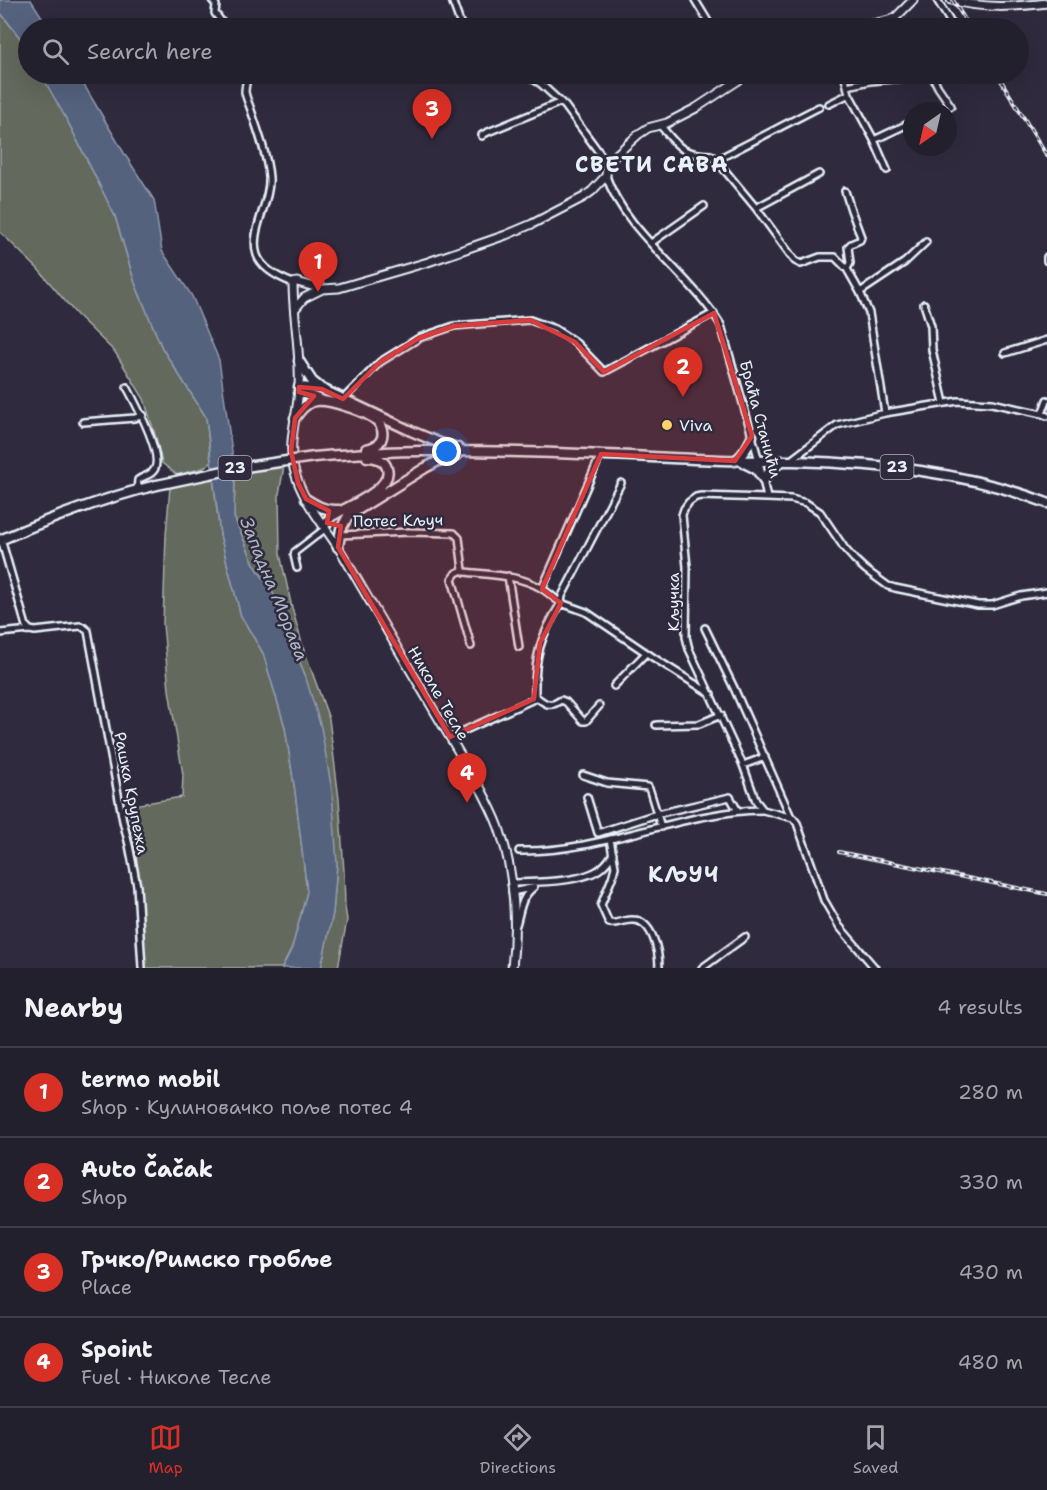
<!DOCTYPE html>
<meta charset="utf-8">
<style>
:root{--surface:#23202e;--page:#2b2836;--text:#f1f3f6;--muted:#a3a3aa;--line:#403e4a;--accent:#d93025}
body{margin:0;font-family:"Shantell Sans",sans-serif;background:var(--page);color:var(--text)}
.compass{position:absolute;left:903px;top:102px;width:54px;height:54px;border-radius:50%;background:var(--surface);box-shadow:0 6px 24px #0002;rotate:214deg}
.you{position:absolute;left:447px;top:452px;width:21px;height:21px;margin:-15px;border:4px solid #fff;border-radius:50%;background:#1a73e8;box-shadow:0 0 0 9px #1a73e833}
.badge{display:grid;place-items:center;width:39px;height:39px;border-radius:50%;background:var(--accent);color:#fff;font-size:20px;font-weight:700}
.pin{position:absolute;translate:-50% -50px;filter:drop-shadow(0 2px 3px #0008)}
.pin::after{content:'';position:absolute;top:32px;width:21px;height:18px;background:inherit;clip-path:polygon(0 0,100% 0,50% 100%)}
.list{margin:0;padding:0;list-style:none}
h2{display:flex;justify-content:space-between;align-items:center;height:78px;margin:0;padding:0 24px;font-size:26px}
h2 small{font-size:20px;font-weight:400;color:var(--muted)}
.list li{display:grid;grid-template-columns:39px 1fr auto;gap:18px;align-items:center;box-sizing:border-box;height:90px;padding:0 24px;border-top:2px solid var(--line)}
.list b{display:block;font-size:22px;white-space:nowrap}
.list p{margin:0;font-size:20px;white-space:nowrap;color:var(--muted)}
.list em{font-size:20px;font-style:normal;color:var(--muted)}
.icon{flex:none;width:33px;height:33px;fill:none;stroke:currentColor;stroke-width:2;stroke-linecap:round;stroke-linejoin:round}
.map{position:relative;flex:none;width:1047px;height:968px;overflow:hidden}
.search{position:absolute;background:var(--surface);box-shadow:0 6px 24px #0002;left:18px;right:18px;top:18px;height:66px;display:flex;align-items:center;gap:15px;box-sizing:border-box;padding:0 21px;border-radius:33px;color:var(--muted);font-size:22px}
.sheet{height:438px;background:var(--surface)}
nav{display:flex;justify-content:space-around;align-items:center;box-sizing:border-box;height:84px;border-top:2px solid var(--line);background:var(--surface);font-size:16px;color:var(--muted)}
nav a{display:grid;justify-items:center;gap:3px}
nav .on{color:var(--accent)}
.map>svg:first-child{display:block}
.green{fill:#63695b;stroke:#a6adaa;stroke-width:1.5}
.water{fill:#54627e;stroke:#8f9baf;stroke-width:1.5}
.lines{fill:none;stroke-linecap:round;stroke-linejoin:round}
.minor-casing{stroke:#e8f1f8;stroke-width:10}
.tertiary-casing{stroke:#e8f1f8;stroke-width:11}
.primary-casing{stroke:#e8f1f8;stroke-width:13}
.minor{stroke:#2f2a3d;stroke-width:5}
.tertiary{stroke:#2f2a3d;stroke-width:7}
.primary{stroke:#2f2a3d;stroke-width:8}
.rail-casing{stroke:#e8f1f8;stroke-width:4}
.rail{stroke:#2f2a3d;stroke-width:1.5;stroke-dasharray:4.5;stroke-linecap:butt}
.primary-bridge-casing{stroke:#e8f1f8;stroke-width:13;stroke-linecap:butt}
.primary-bridge{stroke:#2f2a3d;stroke-width:8}
.marked{fill:#d83c3d;fill-opacity:0.2;stroke:#d83c3d;stroke-width:4.5;stroke-linejoin:round}
.poi-dot{fill:#ffd166;stroke:#2f2a3d;stroke-width:2}
.labels{text-anchor:middle;stroke-width:5;stroke-linejoin:round;paint-order:stroke}
.shield{fill:#2f2a3d;stroke:#b0b5c0;stroke-width:1.5}
.shield-label{font-size:15px;font-weight:bold;fill:#e8f1f8}
.street-label{font-size:16px;fill:#e8f1f8;stroke:#2f2a3d}
.poi-label{font-size:16px;fill:#e8f1f8;stroke:#2f2a3d;text-anchor:start}
.water-label{font-size:18px;font-style:italic;fill:#adb8c7;stroke:#2f2a3d}
.district-label{font-size:22px;font-weight:bold;letter-spacing:1.5px;fill:#e8f1f8;stroke:#2f2a3d}
</style>
<div class="map">
<svg width="1047" height="968" viewBox="0 0 1047 968">
<rect width="100%" height="100%" fill="#2f2a3d"/>
<filter id="ink" filterUnits="userSpaceOnUse"><feTurbulence type="fractalNoise" baseFrequency=".0167" numOctaves="2"/><feDisplacementMap in="SourceGraphic" scale="12" xChannelSelector="R" yChannelSelector="G"/><feConvolveMatrix kernelMatrix="1 2 1 2 8 2 1 2 1" color-interpolation-filters="sRGB"/></filter>
<g filter="url(#ink)">
<!-- green -->
<path class="green" d="M0,12L24,43L28,51V74H41L68,122L115,216L135,283L162,348L206,417L211,462L203,468L177,475L162,463L156,438L144,399L115,352L76,314L38,269L0,232Z
M284,466L279,494L280,554L292,608L303,647L329,719L339,799L344,872L345,907L347,920L338,968H321L333,913L337,864L305,675L283,621L276,598L254,564L234,517L235,473Z
M213,478L220,534L228,567L241,616L263,653L285,727L295,791L307,892L292,948L282,968H142L137,886L139,873L127,806L182,797L183,775L169,690L163,624L166,535L170,487Z"/>
<!-- water -->
<path class="water" d="M0,0H31L49,28H28V51L24,43L0,12Z
M41,74H77L80,78L124,153L154,200L162,251L192,296L219,360L235,473L234,517L254,564L276,598L283,622L305,675L321,727L332,791L337,864L333,913L321,968H282L292,948L307,892L295,791L285,727L263,653L241,616L228,567L220,534L206,417L162,348L135,283L115,216L68,122Z"/>
<g class="lines">
<!-- minor casing -->
<g class="minor-casing">
<path id="minor" d="M212,0L216,5L215,13L226,28
M452,0L462,28
M695,0L712,28
M937,0L954,28
M248,74C247,79 245,86 245,92C246,98 249,104 251,110C258,131 267,155 269,177C271,202 249,231 257,255C262,269 280,278 293,283
M525,74L541,84L565,106L607,163
M844,74L849,94L874,140L887,170
M936,74L934,75L935,81L938,87L951,106
M982,74L983,75
M847,86L870,81L905,78
M829,104L849,94
M660,125C679,147 680,154 711,155L717,161L756,208L795,261L801,264L820,257H835L847,269L860,292L869,313L885,413
M482,136V135L488,132L561,102
M874,140L912,122
M717,161L726,155L819,107
M606,176C626,233 689,273 721,325L759,461L767,498
M845,191L851,210L861,237L860,240L851,244L848,247L850,263L847,269
M756,208L819,174
M651,243L704,206
M1047,257V261
M860,292L905,262L926,242
M924,304L931,326L932,350L944,403
M1005,353L1047,340
M127,387C135,402 164,456 154,470C150,476 143,476 138,480L137,490
M343,399L380,362L419,338L454,326L530,320L555,329L575,342L604,372L714,313
M1042,414L1047,400
M83,422L135,418L143,415
M791,460L837,425L885,413L958,401L992,403L1042,414L1047,416
M340,535L409,532L454,533L459,538L463,570L465,572C491,575 519,575 541,588C548,592 554,598 561,603L562,596L621,483
M1,539L26,626L30,630L35,631L80,626L83,627L88,631L123,821L129,845L137,886L142,968
M297,568L294,555L295,552L326,528
M463,570L456,573L452,579L471,646
M508,576L519,647
M542,589L601,454
M705,628L734,688L791,817
M0,633L30,630
M614,686L646,653
M535,696C546,704 549,708 561,700L566,702L583,721H586L599,706
M656,725L699,724L721,715
M450,737L534,699L535,696C534,658 540,636 561,603L586,612L654,658L711,694
M743,765L765,757
M583,775L607,783L648,787L650,791L661,827
M587,797L598,833
M598,833L657,814L730,797L738,811
M610,839L615,867L612,878L601,905L609,923C617,925 624,919 633,920C653,920 659,953 659,968
M519,851C602,853 680,811 762,810
M511,883C534,882 583,883 601,868C606,864 610,859 613,853
M512,892L531,888
M516,925C521,909 520,898 534,887
M702,968L745,937
M875,968L839,926L824,900L797,823L793,818L763,810L756,801L743,765L689,649L686,637L687,567L682,515L684,509L689,502L696,497L701,496L767,498L791,499L806,503L820,512L845,549L854,559L866,570L888,586L895,588L978,605H992L1021,596L1047,592"/>
</g>
<!-- tertiary casing -->
<g class="tertiary-casing">
<path id="tertiary" d="M951,0C984,9 1013,7 1047,3
M856,28L889,20L896,17L913,0
M322,289L297,282L293,283C293,317 301,352 299,387C298,415 287,441 294,469C302,502 326,527 343,555C389,634 435,713 482,791C489,805 497,819 501,834C515,876 517,925 512,968
M295,309L304,298L322,289L339,288L428,262L506,235L532,224L584,197L592,191L606,176L607,163L639,134L648,128L667,123L696,108L748,74"/>
</g>
<!-- primary casing -->
<g class="primary-casing">
<path id="primary" d="M299,361L312,381L322,389L411,431L440,443L458,448
M299,387L322,389
M299,392L321,400
M295,418C299,412 304,405 312,402C325,397 368,412 378,422C382,427 384,434 381,440C378,446 372,448 366,449
M314,457C350,454 386,451 422,451C522,450 622,456 721,460C745,461 770,461 794,461C882,464 963,471 1047,503
M735,461C744,454 749,447 752,436
M744,463L756,469L764,480L771,469L781,462
M306,499C317,506 326,511 339,510
M327,523L328,520L332,516C346,507 394,489 387,468C384,459 375,457 367,457
M0,540C51,518 103,498 157,485
M338,547L341,529L348,516L425,468L446,457L457,455"/>
</g>
<!-- minor -->
<use href="#minor" class="minor"/>
<!-- tertiary -->
<use href="#tertiary" class="tertiary"/>
<!-- primary -->
<use href="#primary" class="primary"/>
<!-- rail casing -->
<g class="rail-casing">
<path id="rail" d="M953,0L970,28
M997,74L1047,156
M839,852L1047,894"/>
</g>
<!-- rail -->
<use href="#rail" class="rail"/>
<!-- primary-bridge casing -->
<g class="primary-bridge-casing">
<path id="primary-bridge" d="M157,485L238,468L314,457"/>
</g>
<!-- primary-bridge -->
<use href="#primary-bridge" class="primary-bridge"/>
</g>
</g>
<!-- marked area -->
<path class="marked" d="M714,313L752,436L735,461L601,454L542,589L561,603L540,643L534,699L450,737L338,547L341,526L327,523L329,511L306,499L298,483L291,451L295,418L314,396L299,392V387L322,389L343,399L380,362L419,338L454,326L530,320L575,342L604,372Z"/>
<!-- markers -->
<circle class="poi-dot" cx="667" cy="425" r="6"/>
<g class="labels">
<!-- shield labels -->
<g class="shield">
<rect x="880.5" y="455" width="33" height="24" rx="4.5"/>
<rect x="218.5" y="456" width="33" height="24" rx="4.5"/>
</g>
<g class="shield-label">
<text x="897" y="472">23</text>
<text x="235" y="473">23</text>
</g>
<!-- street labels -->
<g class="street-label">
<text transform="translate(761 419) rotate(75)" y="6">Браћа Станићи</text>
<text transform="translate(398 520) rotate(-1)" y="6">Потес Кључ</text>
<text transform="translate(673 602) rotate(-90)" y="6">Кључка</text>
<text transform="translate(439 693) rotate(60)" y="6">Николе Тесле</text>
<text transform="translate(132 793) rotate(79)" y="6">Рашка Крупежа</text>
</g>
<!-- poi labels -->
<g class="poi-label">
<text x="679" y="431">Viva</text>
</g>
<!-- water labels -->
<g class="water-label">
<text transform="translate(274 589) rotate(68)" y="6">Западна Морава</text>
</g>
<!-- district labels -->
<g class="district-label">
<text x="652" y="172">СВЕТИ САВА</text>
<text x="684" y="882">КЉУЧ</text>
</g>
</g>
</svg>
<svg class="compass" viewBox="-18 -18 36 36"><path d="M0-13l5 13h-10z" fill="#e53935"/><path d="M0 13l5-13h-10z" fill="#a3a3aa"/></svg>
<div class="you"></div>
<div class="pin badge" style="left:318px;top:292px">1</div>
<div class="pin badge" style="left:683px;top:397px">2</div>
<div class="pin badge" style="left:432px;top:139px">3</div>
<div class="pin badge" style="left:467px;top:803px">4</div>
<div class="search"><svg class="icon" aria-label="search" viewBox="0 0 24 24"><circle cx="10" cy="10" r="6"/><path d="M15 15l6 6"/></svg>Search here</div>
</div>
<section class="sheet">
<h2>Nearby<small>4 results</small></h2>
<ul class="list">
<li><span class="badge">1</span><div><b>termo mobil</b><p>Shop · Кулиновачко поље потес 4</p></div><em>280 m</em></li>
<li><span class="badge">2</span><div><b>Auto Čačak</b><p>Shop</p></div><em>330 m</em></li>
<li><span class="badge">3</span><div><b>Грчко/Римско гробље</b><p>Place</p></div><em>430 m</em></li>
<li><span class="badge">4</span><div><b>Spoint</b><p>Fuel · Николе Тесле</p></div><em>480 m</em></li>
</ul>
</section>
<nav>
<a class="on"><svg class="icon" aria-label="map" viewBox="0 0 24 24"><path d="M3 6l6-2 6 2 6-2v14l-6 2-6-2-6 2zM9 4v14M15 6v14"/></svg>Map</a>
<a><svg class="icon" aria-label="directions" viewBox="0 0 24 24"><path d="M12 3l9 9-9 9-9-9zM9 14v-3h6M13 9l2 2-2 2"/></svg>Directions</a>
<a><svg class="icon" aria-label="saved" viewBox="0 0 24 24"><path d="M7 4h10v16l-5-4-5 4z"/></svg>Saved</a>
</nav>
